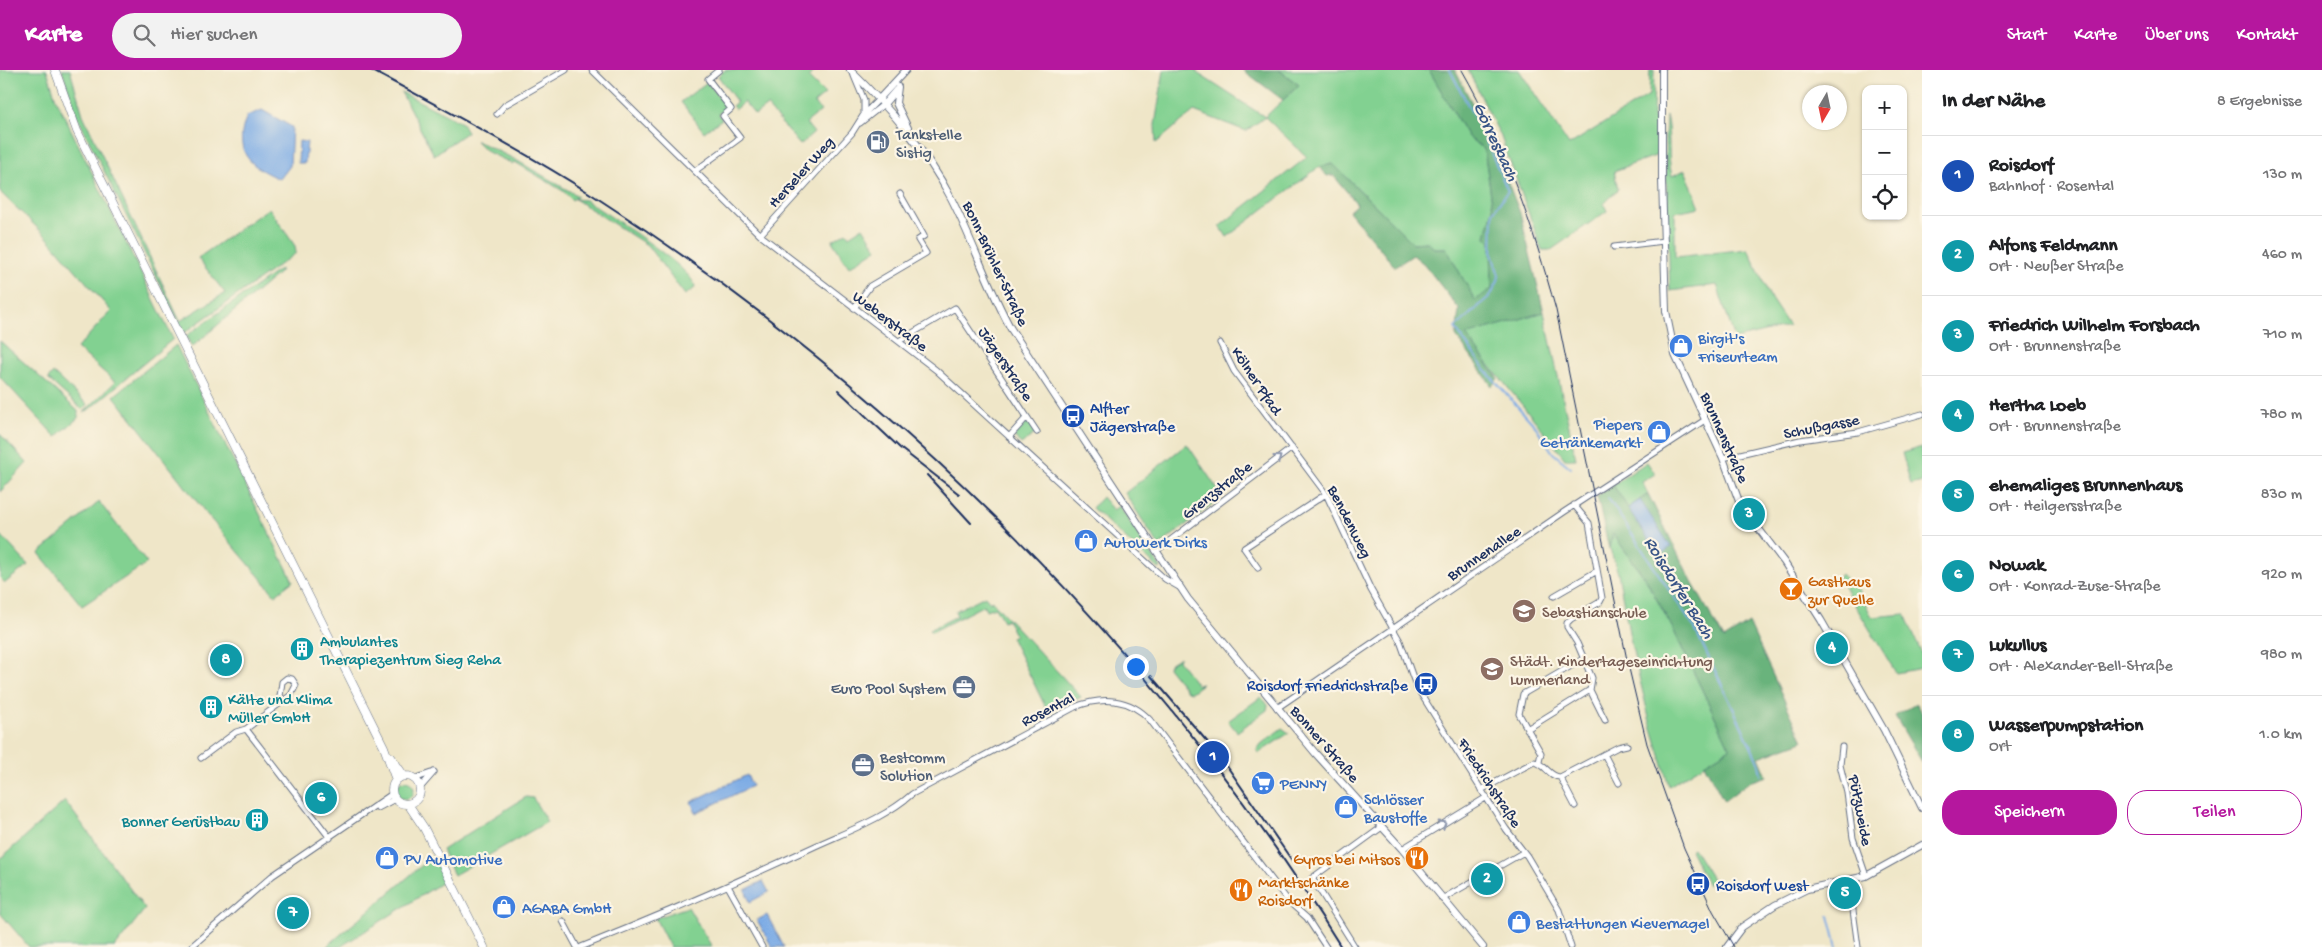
<!DOCTYPE html>
<html lang="de">
<meta charset="utf-8">
<style>
:root{--surface:#fff;--page:#f2f2f2;--text:#202124;--muted:#757577;--line:#e0e0e0;--accent:#b5179e}
body{margin:0;font-family:"Gochi Hand",sans-serif;background:var(--page);color:var(--text)}
.controls{position:absolute;right:15px;top:15px;display:grid;overflow:hidden;border-radius:10px;box-shadow:0 1px 4px #0004}
.controls button{width:45px;height:45px;display:grid;place-items:center;padding:0;border:0;border-bottom:1px solid var(--line);background:var(--surface);color:var(--text);font:25px sans-serif}
.compass{position:absolute;left:1802px;top:15px;width:45px;height:45px;border-radius:50%;background:var(--surface);box-shadow:0 1px 4px #0004;rotate:189deg}
.you{position:absolute;left:1135px;top:596px;width:18px;height:18px;margin:-12px;border:4px solid #fff;border-radius:50%;background:#1a73e8;box-shadow:0 0 0 8px #1a73e833}
.badge{display:grid;place-items:center;width:32px;height:32px;border-radius:50%;background:var(--accent);color:#fff;font-size:16px;font-weight:700}
.pin{position:absolute;translate:-50% -50%;border:2px solid #fff;box-shadow:0 1px 5px #0006}
.list{margin:0;padding:0;list-style:none}
h2{display:flex;justify-content:space-between;align-items:center;height:65px;margin:0;padding:0 20px;font-size:21px}
h2 small{font-size:16px;font-weight:400;color:var(--muted)}
.list li{display:grid;grid-template-columns:32px 1fr auto;gap:15px;align-items:center;box-sizing:border-box;height:80px;padding:0 20px;border-top:1px solid var(--line)}
.list b{display:block;font-size:19px;white-space:nowrap}
.list p{margin:0;font-size:16px;white-space:nowrap;color:var(--muted)}
.list em{font-size:16px;font-style:normal;color:var(--muted)}
.actions{display:flex;gap:10px;padding:15px 20px}
.actions a{flex:1;padding:11px 0;border:1px solid var(--accent);border-radius:20px;text-align:center;font-size:18px;color:var(--accent)}
.actions .main{background:var(--accent);color:#fff}
.icon{flex:none;width:28px;height:28px;fill:none;stroke:currentColor;stroke-width:2;stroke-linecap:round;stroke-linejoin:round}
.map{position:relative;flex:none;width:1922px;height:877px;overflow:hidden}
header{display:flex;align-items:center;gap:30px;box-sizing:border-box;height:70px;padding:0 25px;background:var(--accent);color:#fff}
header strong{font-size:24px}
nav{display:flex;gap:28px;margin-inline-start:auto;font-size:18px}
.search{width:350px;height:45px;background:var(--page);display:flex;align-items:center;gap:12px;box-sizing:border-box;padding:0 18px;border-radius:28px;color:var(--muted);font-size:19px}
main{display:flex}
aside{flex:1;background:var(--surface)}
.map>svg:first-child{display:block}
.green{fill:#82d191;stroke:#4e8078}
.forest{fill:#69b37b;stroke:#42716c}
.water{fill:#7aaae5;stroke:#4a6ca2}
.lines{fill:none;stroke-linecap:round;stroke-linejoin:round}
.stream{stroke:#7aaae5;stroke-width:2}
.minor-casing{stroke:#656f83;stroke-width:7}
.tertiary-casing{stroke:#656f83;stroke-width:8}
.secondary-casing{stroke:#656f83;stroke-width:9}
.minor{stroke:#fff;stroke-width:5}
.tertiary{stroke:#fff;stroke-width:6}
.secondary{stroke:#fff;stroke-width:8}
.tram{stroke:#1b2f5e;stroke-width:1}
.rail{stroke:#1b2f5e;stroke-width:2}
.oneway{stroke:#8d97ae}
.labels{text-anchor:middle;stroke-width:4.5;stroke-linejoin:round;paint-order:stroke}
.service-label{font-size:16px;fill:#4e5e75;stroke:#fcf5e5;text-anchor:start}
.street-label{font-size:16px;fill:#1b2f5e;stroke:#fcf5e5}
.shop-label{font-size:16px;fill:#366cbe;stroke:#fcf5e5;text-anchor:start}
.transit-label{font-size:16px;fill:#164399;stroke:#fcf5e5;text-anchor:start}
.food-label{font-size:16px;fill:#c56008;stroke:#fcf5e5;text-anchor:start}
.education-label{font-size:16px;fill:#785e54;stroke:#fcf5e5;text-anchor:start}
.culture-label{font-size:16px;fill:#0d838f;stroke:#fcf5e5;text-anchor:start}
.water-label{font-size:18px;font-style:italic;fill:#385486;stroke:#fcf5e5}
</style>
<header>
<strong>Karte</strong>
<div class="search"><svg class="icon" aria-label="search" viewBox="0 0 24 24"><circle cx="10" cy="10" r="6"/><path d="M15 15l6 6"/></svg>Hier suchen</div>
<nav><a>Start</a><a>Karte</a><a>Über uns</a><a>Kontakt</a></nav>
</header>
<main>
<div class="map">
<svg width="1922" height="877" viewBox="0 0 1922 877">
<rect width="100%" height="100%" fill="#fcf5e5"/>
<filter id="ink" filterUnits="userSpaceOnUse"><feTurbulence type="fractalNoise" baseFrequency=".02" numOctaves="2"/><feDisplacementMap in="SourceGraphic" scale="10" xChannelSelector="R" yChannelSelector="G"/><feConvolveMatrix kernelMatrix="1 2 1 2 8 2 1 2 1" color-interpolation-filters="sRGB"/></filter>
<filter id="wash" filterUnits="userSpaceOnUse"><feTurbulence type="fractalNoise" baseFrequency=".0096" numOctaves="4" result="noise"/><feDisplacementMap in="SourceGraphic" scale="20" xChannelSelector="R" yChannelSelector="G"/><feGaussianBlur stdDeviation="1.12" result="paint"/><feColorMatrix in="noise" values="0 0 0 0 0 0 0 0 0 0 0 0 0 0 0 0 0 1.4 0 .05"/><feComposite in="paint" operator="in"/></filter>
<g filter="url(#wash)">
<rect width="100%" height="100%" fill="#efe6c8"/>
<!-- green -->
<path class="green" d="M0,0H47L56,29L173,269L87,341L84,342L115,312L77,278L111,241L46,166L0,122Z
M62,0H70L83,45L180,251L225,223L198,188L269,138L295,176L296,183L184,263L77,46Z
M725,0H817L808,7L825,24L814,33L821,41L806,53L814,63L800,75L767,36L755,45L744,32L735,39L732,36L737,32L718,6Z
M1164,0H1198L1197,3L1265,47L1299,15L1279,0H1429L1468,67L1484,79L1493,139L1486,167L1491,172L1492,219L1475,231L1446,178H1434L1427,172L1413,173L1333,94L1319,97L1227,167L1220,156L1307,87L1265,47L1246,61L1194,41L1156,73L1155,55Z
M1468,0H1519L1569,75L1649,25L1650,0H1654L1653,46L1657,59L1658,85L1614,101L1618,119L1604,134L1607,141L1551,180H1542L1501,67Z
M707,12L727,37L718,44L722,49L704,62L681,32Z
M401,22L462,53L467,62L434,85Z
M1666,45C1671,65 1667,88 1672,106L1685,100L1700,137L1675,142V187L1748,179L1771,229L1789,256L1735,269L1717,215L1670,221L1665,68Z
M475,70L516,90L578,126L572,130L563,121L515,92L513,94L486,81Z
M575,129L585,130C603,142 696,199 695,218L685,225L647,175Z
M863,157L877,179L849,197L832,171L846,162L849,166Z
M280,199V202L192,277L186,266Z
M1544,242L1576,389H1565C1533,346 1498,307 1465,265Z
M0,271L78,341V348L56,367L0,307Z
M176,275L293,511L275,525L209,447L114,326Z
M53,303L88,335L83,340L48,309Z
M1028,351L1036,363L1021,374L1014,366Z
M0,364L27,393L0,422Z
M1187,374L1222,426L1159,476L1125,423Z
M1922,377V412L1911,415L1902,383Z
M1647,392L1655,404L1642,412L1648,424L1628,438L1613,415Z
M1102,427L1113,440L1119,436L1161,498L1159,499L1092,438Z
M99,432L147,493L82,536L39,483Z
M0,464L28,495L5,513L0,508Z
M1613,464L1645,508L1672,557L1730,678L1669,716L1649,648L1631,573L1618,503L1610,479Z
M1841,504L1849,512H1856C1859,526 1866,534 1872,547L1905,544L1922,585V598L1896,603L1838,507Z
M985,526L990,532L992,531L1081,627L1049,644L1011,567L1015,565L1007,549L1003,551L995,537L986,540L984,535L932,562L929,560L957,546L955,541Z
M1180,587L1178,590L1197,615L1202,614L1191,622L1187,621L1168,597L1169,594Z
M1261,627L1268,635L1267,640L1237,662L1228,651Z
M1282,658L1289,663L1259,683L1257,680L1261,674Z
M396 720a9 9 0 1 1 18 0a9 9 0 1 1-18 0Z
M526,727L533,728L547,752L454,805L442,780Z
M65,731L145,839L115,877H29L0,843V789Z
M1693,778L1714,812L1708,815L1690,780Z
M434,785L446,810L340,877H326Z
M688,837L712,877H670L655,848Z"/>
<!-- forest -->
<path class="forest" d="M1243,0H1279L1299,15L1283,30Z
M1429,0H1455L1492,72L1520,143L1544,242L1466,265L1498,308L1492,316L1456,266L1459,239L1424,194L1413,185L1395,197L1349,141L1357,134L1333,105L1327,106L1319,97L1333,94L1413,173L1427,172L1434,178H1446L1475,230L1492,219L1491,172L1486,167L1493,139L1484,79L1468,67Z
M1613,415L1628,438L1648,424L1692,512L1724,569L1749,553L1803,671L1759,687L1767,706L1749,712L1724,731L1704,694L1730,678L1672,557L1645,508L1613,464L1609,479L1597,426Z
M1916,634L1922,643V692L1895,646Z"/>
<!-- water -->
<path class="water" d="M262,40L292,57L290,96L280,109C249,97 232,80 247,46Z
M299,71L307,72L305,93H298Z
M1640,430L1671,477L1659,485L1628,438Z
M747,705L752,716L696,743L691,732Z
M763,811L769,822L750,832L745,820Z
M767,845L784,877H772L757,850Z"/>
<g class="lines">
<!-- stream -->
<path class="stream" d="M1450,0L1483,64L1508,121L1493,142L1492,184L1499,205L1498,211L1491,225L1455,258L1486,301L1536,357L1553,383L1571,398
M1608,428L1695,559L1743,659L1759,694L1761,705
M1829,846L1837,877"/>
</g>
</g>
<g filter="url(#ink)">
<g class="lines">
<!-- minor casing -->
<g class="minor-casing">
<path id="minor" d="M592,0L760,165L936,300L1165,509L1179,517
M854,6L864,30V44
M497,44L505,35L566,0
M860,53L884,34
M695,101L740,68L723,46L731,39L708,9L719,0
M760,165L852,63L864,44L879,29
M1614,177L1664,171
M854,238L870,216L926,183L918,170L924,166L900,124
M899,271L955,238L1037,362
M1220,273L1234,301L1326,424L1371,520L1400,571L1416,616L1506,759L1527,786L1559,840L1571,877
M1009,367L1027,347
M1723,388L1800,370L1858,362L1922,344
M1574,435L1589,453L1602,528L1600,532L1571,549L1567,553V557L1577,573L1592,608L1590,620L1605,650
M1156,481L1292,378
M1258,498L1244,478L1326,424
M1554,526L1597,501
M279,634L282,612L287,608L292,609L296,615L291,625L246,659L330,768
M1277,638L1564,442L1705,350
M1527,659L1590,620
M1842,677L1840,695L1847,723L1853,768L1866,806
M1604,684L1619,713
M201,688L236,662L246,659
M1539,692L1541,683L1519,644L1523,624L1583,589
M1560,707L1575,736
M414,709L431,703
M420,718L434,702
M1481,720L1534,692C1545,693 1549,707 1560,707L1618,677L1627,675
M378,738L395,729
M1402,779L1487,727
M1849,811L1858,877
M728,816L762,877
M1442,829L1524,782
M563,851L577,877
M191,877L272,806L392,724
M581,877C659,846 735,813 811,778C845,762 884,749 912,724L1075,637C1102,626 1130,628 1150,650L1289,832L1307,848L1326,877
M1355,877L1312,808L1382,757"/>
</g>
<!-- tertiary casing -->
<g class="tertiary-casing">
<path id="tertiary" d="M850,0C890,39 925,78 951,128C973,171 988,217 1011,259L1188,529L1316,684L1402,779L1483,877
M1662,0V110L1666,241L1675,285L1723,388L1740,434L1784,492L1821,550L1884,660L1922,738
M898,17L896,33L908,58
M879,29L906,0
M884,34L896,20
M1727,877L1742,857L1775,835L1807,819L1866,806L1922,775"/>
</g>
<!-- secondary casing -->
<g class="secondary-casing">
<path id="secondary" d="M55,0L77,61L384,677L396,710
M391,687L404,706
M392 720a14 14 0 1 1 28 0a14 14 0 1 1-28 0Z
M408,734L424,758L484,877"/>
</g>
<!-- minor -->
<use href="#minor" class="minor"/>
<!-- tertiary -->
<use href="#tertiary" class="tertiary"/>
<!-- secondary -->
<use href="#secondary" class="secondary"/>
<!-- tram -->
<path class="tram" d="M1462,0C1505,75 1533,157 1556,240L1627,590L1647,674L1684,778L1713,841L1734,877"/>
<!-- rail -->
<path class="rail" d="M371,0C447,41 524,81 597,128C894,319 1154,577 1341,877
M838,320L900,378L959,424
M927,405L971,453
M1151,606L1222,689L1293,792"/>
</g>
<!-- one-way arrows -->
<defs><path id="oneway-chevron" d="M-2-3.5L2.5 0L-2 3.5" fill="none" stroke-width="1.6" stroke-linecap="round" stroke-linejoin="round" transform="scale(1.25)"/></defs>
<g class="oneway">
<use href="#oneway-chevron" transform="translate(1278 388) rotate(-36)"/>
<use href="#oneway-chevron" transform="translate(1443 754) rotate(-32)"/>
</g>
</g>
<!-- icons -->
<defs>
<g id="fuel-disc" transform="scale(1.25)"><circle r="9.5" fill="#5c6f8a" stroke="#fcf5e5"/><path d="M-5.5-6h7V0h2V4h1.3V-2.5L3-4.5l.8-.8L6-3V5H2.5V1h-1V6h-7ZM-4.2-4.7v3.2H.2V-4.7Z" fill="#fff"/></g>
<g id="shop-disc" transform="scale(1.25)"><circle r="9.5" fill="#3f7fe0" stroke="#fcf5e5"/><path d="M-5-2.5h2.3a2.7 3.5 0 0 1 5.4 0H5L5.5 6h-11ZM-1.5-2.5h3a1.5 2.3 0 0 0-3 0Z" fill="#fff"/></g>
<g id="bus-disc" transform="scale(1.25)"><circle r="9.5" fill="#1a4fb4" stroke="#fcf5e5"/><path d="M-5-6H5V4H4V6H2V4H-2V6H-4V4H-5ZM-3.5-4V0h7V-4ZM-3.5 1.2v1.5H-2V1.2ZM2 1.2v1.5H3.5V1.2Z" fill="#fff"/></g>
<g id="bar-disc" transform="scale(1.25)"><circle r="9.5" fill="#e8710a" stroke="#fcf5e5"/><path d="M-6-5H6L.8 .8V4.5H3.5V6h-7V4.5H-.8V.8Z" fill="#fff"/></g>
<g id="school-disc" transform="scale(1.25)"><circle r="9.5" fill="#8d6e63" stroke="#fcf5e5"/><path d="M0-5L7-2L0 1L-7-2ZM-4 1L0 2.5L4 1V4Q0 6-4 4Z" fill="#fff"/></g>
<g id="building-disc" transform="scale(1.25)"><circle r="9.5" fill="#0f9aa8" stroke="#fcf5e5"/><path d="M-4-6H4V6H1V3H-1V6H-4ZM-2.5-4.3h1.7v1.8h-1.7ZM.8-4.3h1.7v1.8H.8ZM-2.5-1h1.7V.8h-1.7ZM.8-1h1.7V.8H.8Z" fill="#fff"/></g>
<g id="office-disc" transform="scale(1.25)"><circle r="9.5" fill="#5c6f8a" stroke="#fcf5e5"/><path d="M-6-3h4V-5.5h4V-3h4V5H-6ZM-1-4.5V-3h2v-1.5ZM-6 0V1H6V0Z" fill="#fff"/></g>
<g id="supermarket-disc" transform="scale(1.25)"><circle r="9.5" fill="#3f7fe0" stroke="#fcf5e5"/><path d="M-6-5.5h2.5l.6 2H6L4.5 2H-2.5L-4.4-4H-6ZM-1.5 3.2a1.3 1.3 0 1 0 .1 0ZM3 3.2a1.3 1.3 0 1 0 .1 0Z" fill="#fff"/></g>
<g id="restaurant-disc" transform="scale(1.25)"><circle r="9.5" fill="#e8710a" stroke="#fcf5e5"/><path d="M-5-6h1v4h1v-4h1v4h1v-4h1v5L-1.5 .5V6h-2V.5L-5-1ZM5-6V6H3V1.5H1.5Q1.5-4 5-6Z" fill="#fff"/></g>
</defs>
<g fill-rule="evenodd">
<use href="#fuel-disc" x="878" y="72"/>
<use href="#shop-disc" x="1681" y="276"/>
<use href="#bus-disc" x="1073" y="346"/>
<use href="#shop-disc" x="1659" y="362"/>
<use href="#shop-disc" x="1086" y="471"/>
<use href="#bar-disc" x="1791" y="519"/>
<use href="#school-disc" x="1524" y="541"/>
<use href="#building-disc" x="302" y="579"/>
<use href="#school-disc" x="1492" y="599"/>
<use href="#bus-disc" x="1426" y="614"/>
<use href="#office-disc" x="964" y="617"/>
<use href="#building-disc" x="211" y="637"/>
<use href="#office-disc" x="863" y="695"/>
<use href="#supermarket-disc" x="1263" y="713"/>
<use href="#shop-disc" x="1346" y="737"/>
<use href="#building-disc" x="257" y="750"/>
<use href="#shop-disc" x="387" y="788"/>
<use href="#restaurant-disc" x="1417" y="788"/>
<use href="#bus-disc" x="1698" y="814"/>
<use href="#restaurant-disc" x="1241" y="820"/>
<use href="#shop-disc" x="504" y="837"/>
<use href="#shop-disc" x="1519" y="852"/>
</g>
<g class="labels">
<!-- service labels -->
<g class="service-label">
<text x="896" y="69">Tankstelle<tspan x="896" dy="18">Sistig</tspan></text>
<text x="946" y="623" text-anchor="end">Euro Pool System</text>
<text x="880" y="692">Bestcomm<tspan x="880" dy="18">Solution</tspan></text>
</g>
<!-- street labels -->
<g class="street-label">
<text transform="translate(800 101) rotate(-48)" y="6">Herseler Weg</text>
<text transform="translate(997 193) rotate(65)" y="6">Bonn-Brühler-Straße</text>
<text transform="translate(891 250) rotate(37)" y="6">Weberstraße</text>
<text transform="translate(1007 293) rotate(56)" y="6">Jägerstraße</text>
<text transform="translate(1258 310) rotate(56)" y="6">Kölner Pfad</text>
<text transform="translate(1821 355) rotate(-11)" y="6">Schußgasse</text>
<text transform="translate(1726 367) rotate(66)" y="6">Brunnenstraße</text>
<text transform="translate(1216 419) rotate(-38)" y="6">Grenzstraße</text>
<text transform="translate(1351 451) rotate(63)" y="6">Bendenweg</text>
<text transform="translate(1483 482) rotate(-34)" y="6">Brunnenallee</text>
<text transform="translate(1047 638) rotate(-27)" y="6">Rosental</text>
<text transform="translate(1326 673) rotate(49)" y="6">Bonner Straße</text>
<text transform="translate(1491 712) rotate(57)" y="6">Friedrichstraße</text>
<text transform="translate(1862 740) rotate(79)" y="6">Pützweide</text>
</g>
<!-- shop labels -->
<g class="shop-label">
<text x="1698" y="273">Birgit's<tspan x="1698" dy="18">Friseurteam</tspan></text>
<text x="1642" y="359" text-anchor="end">Piepers<tspan x="1642" dy="18">Getränkemarkt</tspan></text>
<text x="1104" y="477">AutoWerk Dirks</text>
<text x="1280" y="719">PENNY</text>
<text x="1364" y="734">Schlösser<tspan x="1364" dy="18">Baustoffe</tspan></text>
<text x="404" y="794">PV Automotive</text>
<text x="522" y="843">AGABA GmbH</text>
<text x="1536" y="858">Bestattungen Kievernagel</text>
</g>
<!-- transit labels -->
<g class="transit-label">
<text x="1090" y="343">Alfter<tspan x="1090" dy="18">Jägerstraße</tspan></text>
<text x="1408" y="620" text-anchor="end">Roisdorf Friedrichstraße</text>
<text x="1716" y="820">Roisdorf West</text>
</g>
<!-- food labels -->
<g class="food-label">
<text x="1808" y="516">Gasthaus<tspan x="1808" dy="18">zur Quelle</tspan></text>
<text x="1400" y="794" text-anchor="end">Gyros bei Mitsos</text>
<text x="1258" y="817">Marktschänke<tspan x="1258" dy="18">Roisdorf</tspan></text>
</g>
<!-- education labels -->
<g class="education-label">
<text x="1542" y="547">Sebastianschule</text>
<text x="1510" y="596">Städt. Kindertageseinrichtung<tspan x="1510" dy="18">Lummerland</tspan></text>
</g>
<!-- culture labels -->
<g class="culture-label">
<text x="320" y="576">Ambulantes<tspan x="320" dy="18">Therapiezentrum Sieg Reha</tspan></text>
<text x="228" y="634">Kälte und Klima<tspan x="228" dy="18">Müller GmbH</tspan></text>
<text x="240" y="756" text-anchor="end">Bonner Gerüstbau</text>
</g>
<!-- water labels -->
<g class="water-label">
<text transform="translate(1497 71) rotate(65)" y="6">Görresbach</text>
<text transform="translate(1680 517) rotate(58)" y="6">Roisdorfer Bach</text>
</g>
</g>
</svg>
<div class="controls">
<button>+</button>
<button>−</button>
<button><svg class="icon" aria-label="locate" viewBox="0 0 24 24"><circle cx="12" cy="12" r="6"/><path d="M12 2v4M12 18v4M2 12h4M18 12h4"/></svg></button>
</div>
<svg class="compass" viewBox="-18 -18 36 36"><path d="M0-13l5 13h-10z" fill="#e53935"/><path d="M0 13l5-13h-10z" fill="#757577"/></svg>
<div class="you"></div>
<div class="pin badge" style="left:1213px;top:687px;background:#1a4fb4">1</div>
<div class="pin badge" style="left:1487px;top:809px;background:#0f9aa8">2</div>
<div class="pin badge" style="left:1749px;top:444px;background:#0f9aa8">3</div>
<div class="pin badge" style="left:1832px;top:578px;background:#0f9aa8">4</div>
<div class="pin badge" style="left:1845px;top:823px;background:#0f9aa8">5</div>
<div class="pin badge" style="left:321px;top:728px;background:#0f9aa8">6</div>
<div class="pin badge" style="left:293px;top:843px;background:#0f9aa8">7</div>
<div class="pin badge" style="left:226px;top:590px;background:#0f9aa8">8</div>
</div>
<aside>
<h2>In der Nähe<small>8 Ergebnisse</small></h2>
<ul class="list">
<li><span class="badge" style="background:#1a4fb4">1</span><div><b>Roisdorf</b><p>Bahnhof · Rosental</p></div><em>130 m</em></li>
<li><span class="badge" style="background:#0f9aa8">2</span><div><b>Alfons Feldmann</b><p>Ort · Neußer Straße</p></div><em>460 m</em></li>
<li><span class="badge" style="background:#0f9aa8">3</span><div><b>Friedrich Wilhelm Forsbach</b><p>Ort · Brunnenstraße</p></div><em>710 m</em></li>
<li><span class="badge" style="background:#0f9aa8">4</span><div><b>Hertha Loeb</b><p>Ort · Brunnenstraße</p></div><em>780 m</em></li>
<li><span class="badge" style="background:#0f9aa8">5</span><div><b>ehemaliges Brunnenhaus</b><p>Ort · Heilgersstraße</p></div><em>830 m</em></li>
<li><span class="badge" style="background:#0f9aa8">6</span><div><b>Nowak</b><p>Ort · Konrad-Zuse-Straße</p></div><em>920 m</em></li>
<li><span class="badge" style="background:#0f9aa8">7</span><div><b>Lukullus</b><p>Ort · Alexander-Bell-Straße</p></div><em>980 m</em></li>
<li><span class="badge" style="background:#0f9aa8">8</span><div><b>Wasserpumpstation</b><p>Ort</p></div><em>1.0 km</em></li>
</ul>
<div class="actions"><a class="main">Speichern</a><a>Teilen</a></div>
</aside>
</main>
